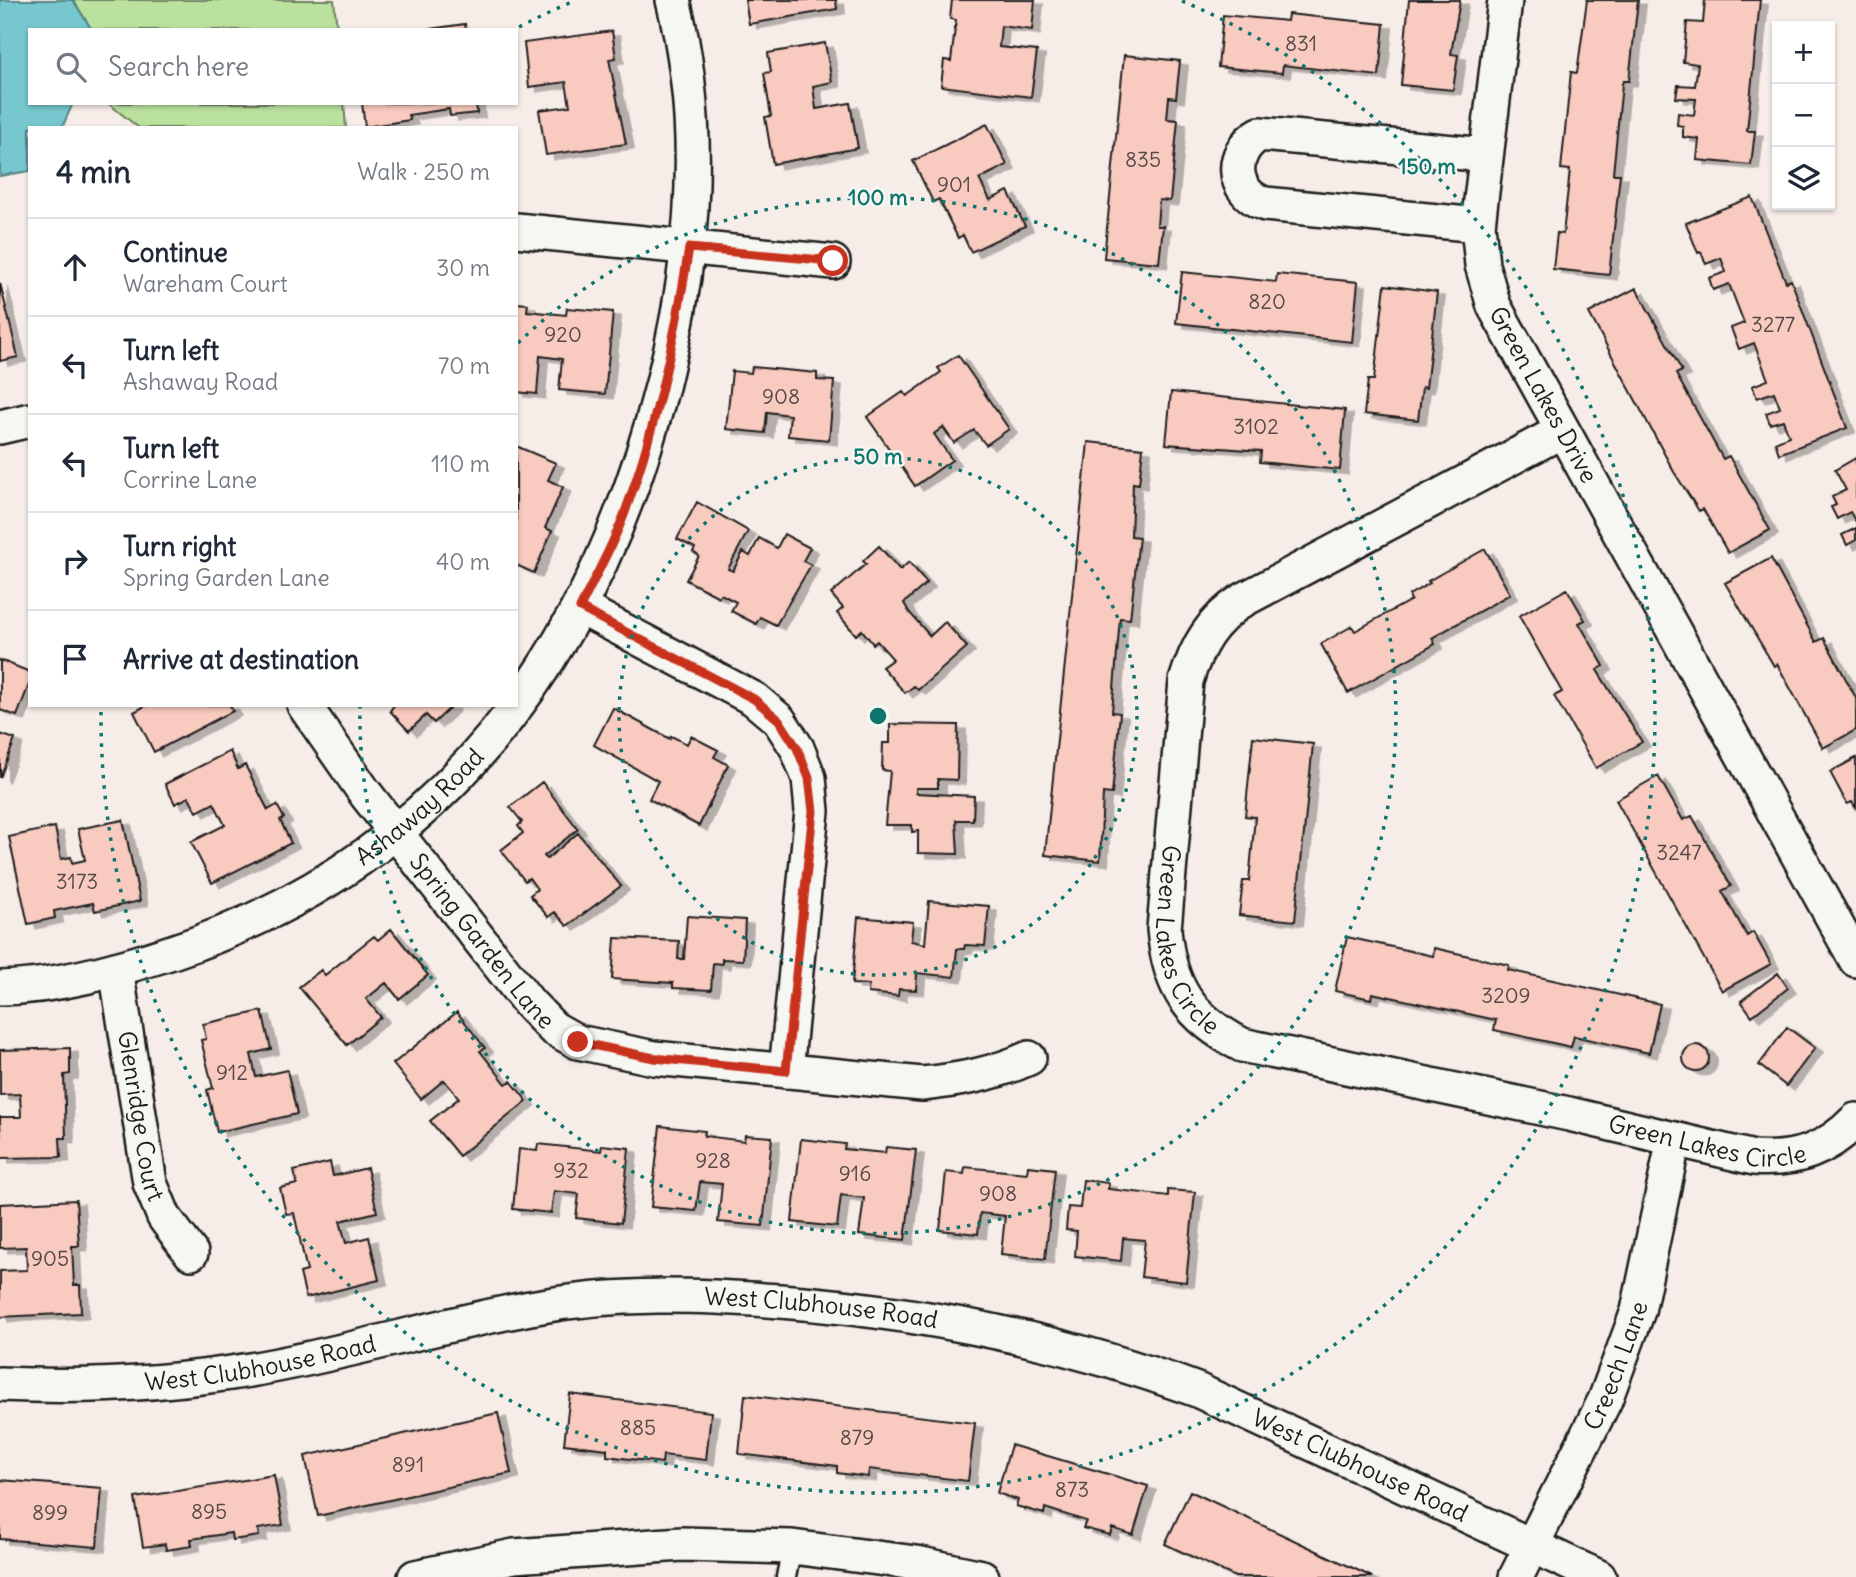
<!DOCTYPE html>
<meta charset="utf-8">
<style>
:root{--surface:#fff;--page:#f2f2f3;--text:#1f2937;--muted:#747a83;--line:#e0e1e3}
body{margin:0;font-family:Delius,sans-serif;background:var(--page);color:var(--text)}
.controls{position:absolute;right:21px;top:21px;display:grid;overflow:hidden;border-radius:0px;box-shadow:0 2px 5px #0004}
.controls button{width:63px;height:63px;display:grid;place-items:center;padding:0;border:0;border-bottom:2px solid var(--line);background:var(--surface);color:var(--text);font:35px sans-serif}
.stop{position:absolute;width:21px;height:21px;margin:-16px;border:5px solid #c8321e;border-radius:50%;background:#fff}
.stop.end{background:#c8321e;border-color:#fff;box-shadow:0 2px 7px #0008}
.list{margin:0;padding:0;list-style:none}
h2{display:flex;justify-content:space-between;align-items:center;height:91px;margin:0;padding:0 28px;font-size:30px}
h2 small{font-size:23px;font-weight:400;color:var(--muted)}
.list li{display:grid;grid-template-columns:46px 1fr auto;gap:21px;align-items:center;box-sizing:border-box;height:98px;padding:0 28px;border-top:2px solid var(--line)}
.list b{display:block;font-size:26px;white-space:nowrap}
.list p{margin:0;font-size:23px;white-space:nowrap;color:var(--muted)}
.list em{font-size:23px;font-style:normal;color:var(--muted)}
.icon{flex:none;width:38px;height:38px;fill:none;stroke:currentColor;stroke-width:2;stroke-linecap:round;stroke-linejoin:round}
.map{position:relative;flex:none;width:1856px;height:1577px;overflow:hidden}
.search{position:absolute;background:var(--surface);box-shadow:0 2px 5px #0004;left:28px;top:28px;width:490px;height:77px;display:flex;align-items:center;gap:18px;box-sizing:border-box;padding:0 24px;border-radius:0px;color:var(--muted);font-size:26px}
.panel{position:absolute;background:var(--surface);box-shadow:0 2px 5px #0004;left:28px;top:126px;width:490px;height:581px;border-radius:0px}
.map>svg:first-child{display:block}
.green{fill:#bae29e;stroke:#6b7f5d;stroke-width:2}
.water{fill:#76c7ce;stroke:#528387;stroke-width:2}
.building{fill:#f9cabf;stroke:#1c1c1c;stroke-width:2;filter:url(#shadow)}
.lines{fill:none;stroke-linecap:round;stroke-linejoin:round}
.service-casing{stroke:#1c1c1c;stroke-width:23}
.minor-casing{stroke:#1c1c1c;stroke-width:38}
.service{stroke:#f6f6f2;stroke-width:18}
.minor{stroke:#f6f6f2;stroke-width:33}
.route{stroke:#c8321e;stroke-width:9}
.ring{fill:none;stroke:#0f766e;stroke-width:3.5;stroke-dasharray:3.5 7}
.labels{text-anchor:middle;stroke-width:5;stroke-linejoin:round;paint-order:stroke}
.number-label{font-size:21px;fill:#534845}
.street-label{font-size:24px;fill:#1c1c1c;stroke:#f6f6f2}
.centre{fill:#0f766e;stroke:#f6f6f2;stroke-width:3.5}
.ring-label{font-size:21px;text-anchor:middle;font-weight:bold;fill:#0f766e;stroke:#f6f6f2;stroke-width:5;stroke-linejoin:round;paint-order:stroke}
</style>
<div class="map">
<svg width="1856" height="1577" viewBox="0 0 1856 1577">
<defs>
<filter id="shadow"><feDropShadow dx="8" dy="4.5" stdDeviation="0" flood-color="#0004"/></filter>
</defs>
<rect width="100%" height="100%" fill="#f7ede8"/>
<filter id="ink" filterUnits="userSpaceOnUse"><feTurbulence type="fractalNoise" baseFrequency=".0143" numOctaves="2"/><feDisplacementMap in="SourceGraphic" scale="14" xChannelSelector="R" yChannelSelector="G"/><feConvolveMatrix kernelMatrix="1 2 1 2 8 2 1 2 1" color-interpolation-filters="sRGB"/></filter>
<g filter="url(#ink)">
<!-- green -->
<path class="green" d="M73,0H334L337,30H92Z
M108,103H344L346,128H139Z"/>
<!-- water -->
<path class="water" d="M0,0H73L92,30H30V103H73L62,128H30V171L0,176Z"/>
<!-- building -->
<path class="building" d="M745,0H836L837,9L749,24Z
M952,0H1035L1032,30L1001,26L999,47L1037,51L1031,97L941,86L944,60L951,61L956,20L950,19Z
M1409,0H1460L1451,54L1458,55L1453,90L1401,85Z
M1587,0H1638L1629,81H1623L1622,84L1613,174H1620L1609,275L1553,269L1557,233L1563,234L1570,170L1561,169L1571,72L1577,73Z
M1705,0H1760L1747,131H1755L1751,165L1697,160L1699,139L1683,137V126L1677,125L1678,113L1694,115L1696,99L1676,98L1678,85L1695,86L1698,64L1683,62L1687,22L1703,23Z
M1288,14L1384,24L1379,76L1283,65L1282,73L1218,67L1223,15L1287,21Z
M465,24L466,30H423Z
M612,31L616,58L609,59L626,144L546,155L539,110L570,106L566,82L529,87L524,43Z
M825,43L832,82L813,86L816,109L850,103L858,148L773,164L765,117L771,116L764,73L771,72L768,53Z
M1124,55L1180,61L1176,98L1169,97L1167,119L1178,120L1170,201L1159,200L1157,226H1163L1159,263L1104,258Z
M362,103H476L477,113L450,116L449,109L408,115L410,120L365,127Z
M987,124L1007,165L979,179L990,200L1008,191L1025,226L971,252L963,235L958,238L939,199L933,202L913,161Z
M1752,197L1786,282L1791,280L1847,428L1779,454L1775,442L1789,436L1783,420L1770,424L1766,413L1780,408L1774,392L1757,398L1752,386L1768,380L1754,343L1739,349L1731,328L1744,323L1729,284L1713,290L1709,278L1726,272L1721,258L1706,264L1701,252L1698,253L1686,223Z
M1182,272L1276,282L1277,274L1358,282L1352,342L1176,323Z
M0,283L18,357L0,361Z
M1385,285L1437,292L1426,388L1422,387L1418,420L1364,414L1368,380H1374Z
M1636,288L1682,371L1676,374L1723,459L1729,456L1770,530L1728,553L1703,509L1699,511L1674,472L1589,313Z
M516,303L528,304L527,311L566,315L567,308L613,312L605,394L559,390L562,359L540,356L537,394L516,392Z
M958,355L1009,429L986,445L974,430L954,443L943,427L934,434L952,460L915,486L867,417L903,392L907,396L941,372L938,368Z
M752,367L817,373V380L834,381L829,440L788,436L790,415L767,412L765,433L726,429L732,371L751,373Z
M1171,392L1345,410L1340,470L1260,462L1261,451L1166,444Z
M1088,442L1143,448L1139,484L1133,483L1131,536L1139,537L1130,619L1120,618L1112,712L1120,713L1112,794L1103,793L1100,861L1045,855Z
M516,446L556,463L548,480L563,487L545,528L552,531L534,573L516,565Z
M1856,458V522L1850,512L1837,519L1831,507L1836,505L1832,497L1846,490L1835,470Z
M697,502L748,531L728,569L733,571L743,552L750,556L759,538L777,548L784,534L810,548L803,561L811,565L776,625L760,617L756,624L731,611L736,602L721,594L719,597L686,580L699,556L693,552L695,548L677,539Z
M1856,528V540L1847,545L1842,535Z
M879,546L900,570L909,562L927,583L904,603L909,612L930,636L945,622L967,647L918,690L914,686L905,693L882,667L893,659L877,641L873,644L862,630L856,635L837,613L843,608L831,594L866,564L863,561Z
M1485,549L1510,594L1432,638L1435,644L1348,693L1321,644L1352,626L1355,631L1411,600L1409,595L1430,583L1428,581Z
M1771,558L1816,642L1824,638L1856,698V730L1823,748L1777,664L1774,666L1725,583Z
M1567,589L1585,620L1579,623L1604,666L1597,670L1642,742L1596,768L1554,696L1562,692L1519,616Z
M0,660L30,672V682L17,716L0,710Z
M147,705H230L233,711L154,752L134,712Z
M394,705H451L452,706L434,723L426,715L409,731L390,711Z
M613,708L670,739L671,736L687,744L691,736L718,750L714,757L728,765L699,826L649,799L658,781L594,745Z
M890,724L958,725L957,780L938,779V788H916V793L974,796L973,820H956L958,854L918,853V831L912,832V825H885L890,771L882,770L883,743H890Z
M0,734L15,739L0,778Z
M1253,737L1313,744L1295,921L1239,915L1243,881H1249L1255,817L1245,816Z
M230,751L238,769L245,765L268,810L277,805L284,818L280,820L291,843L212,883L191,842L225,825L214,803L197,812L189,797L175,804L165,784Z
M1856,758V808L1852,802L1847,804L1830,772Z
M1658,776L1683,820L1692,816L1731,886L1722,891L1747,936L1753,932L1771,964L1722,991L1616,800Z
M542,782L578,829L544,856L547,859L578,833L621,886L567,926L555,912L548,917L530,895L537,889L529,878L525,881L501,850L523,833L518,826L522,822L510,807Z
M123,820L140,901L95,911L93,903L54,911L55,918L28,924L9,837L55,827L61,859L71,857L72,863L85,860L78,829Z
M929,901L989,906L985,946L965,945L964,949H957L954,977L917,973L916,990L899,989L898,996L868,993L869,985L852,984L858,917L913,922L911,941L925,944Z
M687,916L745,920L743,960L722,959V964L713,963L711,990L673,988V983L612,979L615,938L679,941L678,959H684Z
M391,929L428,975L399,999L386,983L366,999L381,1017L347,1045L299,987L321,970L325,975L374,936L378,940Z
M1347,937L1433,956L1434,948L1509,965L1508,970L1660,1004L1649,1053L1574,1036L1571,1047L1494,1030L1496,1020L1372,993L1371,999L1335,991Z
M1778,973L1788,988L1752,1016L1741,1001Z
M262,1011L271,1049L251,1054L256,1077L287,1070L297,1114L217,1132L207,1090L213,1088L201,1040L206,1039L203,1024Z
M457,1012L485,1048L480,1051L506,1084L511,1081L527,1101L459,1156L430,1121L459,1098L444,1080L421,1099L393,1064Z
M1787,1027L1815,1048L1786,1086L1759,1065Z
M1683 1058a13 13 0 1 1 26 0a13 13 0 1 1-26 0Z
M70,1048V1074L64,1075L66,1138H60L61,1157L1,1158L0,1117H21L20,1094L0,1095V1050Z
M660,1126L705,1131L704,1136L744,1141L745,1135L772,1137L763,1226L718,1222L722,1184L700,1182L696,1211L651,1207Z
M801,1139L845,1144L844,1149L885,1153L886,1147L916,1150L905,1240L859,1235L864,1198L841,1195L837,1227L792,1222Z
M538,1144L601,1151L602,1145L629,1148L621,1223L576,1218L579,1194L554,1191L551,1213L513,1209L519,1149L537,1151Z
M330,1162L333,1176L367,1168L377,1212L340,1221L346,1243L369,1237L379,1280L306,1298L300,1273L307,1271L294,1213L286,1214L280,1188L297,1184L294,1171Z
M1028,1166L1055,1169L1045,1259L1001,1254L1005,1216L980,1213L978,1234L940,1230L946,1172L964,1174L965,1167L1027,1173Z
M1083,1180L1109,1183L1108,1189L1168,1196V1190L1195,1192L1186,1282L1141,1277L1145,1240L1123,1238L1121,1261L1075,1256L1077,1231L1066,1230L1068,1207L1080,1208Z
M76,1200L79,1246H72L74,1285H80L81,1313L0,1317V1271L27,1270L26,1247L0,1248V1204Z
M570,1394L711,1412L706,1460L663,1455L662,1463L607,1456V1449L564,1444Z
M745,1395L975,1423L968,1481L869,1469L868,1477L837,1473V1466L739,1454Z
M498,1413L511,1473L318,1516L305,1456Z
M1011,1445L1148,1486L1133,1535L1112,1528L1110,1535L1083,1528L1086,1521L1045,1508L1044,1514L1016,1506L1018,1500L997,1493Z
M274,1475L283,1525L258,1529L259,1536L232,1540L231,1533L191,1539L192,1546L166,1550L165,1544L143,1547L135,1498Z
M0,1480L102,1488L97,1547L0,1539Z
M1190,1491L1372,1577H1235L1165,1544Z"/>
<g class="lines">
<!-- service casing -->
<g class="service-casing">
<path id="service" d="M786,1577L792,1547"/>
</g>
<!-- minor casing -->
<g class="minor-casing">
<g id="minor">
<path id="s1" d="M1505,0L1478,225L1482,265L1494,306L1856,960"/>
<path d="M1478,225L1265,204C1230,192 1229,151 1260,134L1486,155"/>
<path d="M516,230L833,262"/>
<path d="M0,427L30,420"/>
<path id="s2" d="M1562,431L1243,600C1211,621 1197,645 1186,681L1164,929C1169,988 1190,1018 1242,1045L1569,1114L1754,1158C1796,1161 1827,1150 1856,1120"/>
<path d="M581,608L754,699L779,720L797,748L809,778L812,811L786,1071"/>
<path id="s3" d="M304,705L365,793L529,1003L553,1028L578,1042L654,1058L922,1084C960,1080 994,1074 1029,1058"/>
<path id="s4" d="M116,969L150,1183L164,1217L191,1253"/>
<path id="s5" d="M0,988C57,987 118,970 172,952C445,861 594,654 663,383C695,256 705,127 673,0"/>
<path id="s6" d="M0,1384C84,1388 167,1384 250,1370C346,1354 440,1324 536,1307C617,1292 699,1295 780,1301C923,1312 1062,1340 1197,1390L1599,1577"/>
<path d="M415,1577L514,1556L682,1544L792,1547L916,1563L982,1577"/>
<path id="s7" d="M1516,1577L1605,1400L1638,1311L1674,1139"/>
</g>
</g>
<!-- service -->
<use href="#service" class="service"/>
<!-- minor -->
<use href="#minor" class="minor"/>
</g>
</g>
<g class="lines" filter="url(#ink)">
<!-- route -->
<path class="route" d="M578,1042L654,1058L786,1071L813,811L809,778L797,748L779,720L754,699L580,608C595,577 612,547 624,515C656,429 675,339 689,248L833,261"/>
</g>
<!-- distance rings -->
<g class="ring">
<circle cx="878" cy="716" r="259"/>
<path d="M518 343A518 518 0 1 1 360 707"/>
<path d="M519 27A777 777 0 0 1 574 1M1182 1A777 777 0 1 1 101 709"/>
</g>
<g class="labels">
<!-- number labels -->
<g class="number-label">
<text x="1301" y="51">831</text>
<text x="1143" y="167">835</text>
<text x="954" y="192">901</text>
<text x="1267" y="309">820</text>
<text x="1773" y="332">3277</text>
<text x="563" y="342">920</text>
<text x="781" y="404">908</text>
<text x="1256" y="434">3102</text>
<text x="1679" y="860">3247</text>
<text x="77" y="889">3173</text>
<text x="1506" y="1003">3209</text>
<text x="232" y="1080">912</text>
<text x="713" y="1168">928</text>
<text x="571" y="1178">932</text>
<text x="855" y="1181">916</text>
<text x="998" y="1201">908</text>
<text x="50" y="1266">905</text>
<text x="638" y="1435">885</text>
<text x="857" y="1445">879</text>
<text x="408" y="1472">891</text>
<text x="1072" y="1497">873</text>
<text x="209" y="1519">895</text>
<text x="50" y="1520">899</text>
</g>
<!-- street labels -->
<g class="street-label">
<text dy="8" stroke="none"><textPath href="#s1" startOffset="411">Green Lakes Drive</textPath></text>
<text dy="8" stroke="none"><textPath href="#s5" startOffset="466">Ashaway Road</textPath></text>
<text dy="8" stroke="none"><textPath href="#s2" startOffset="728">Green Lakes Circle</textPath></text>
<text dy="8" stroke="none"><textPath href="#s3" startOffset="296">Spring Garden Lane</textPath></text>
<text dy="8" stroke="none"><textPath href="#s4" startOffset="149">Glenridge Court</textPath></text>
<text dy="8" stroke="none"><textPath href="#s2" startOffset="1335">Green Lakes Circle</textPath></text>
<text dy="8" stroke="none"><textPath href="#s6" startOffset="830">West Clubhouse Road</textPath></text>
<text dy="8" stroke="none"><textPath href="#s6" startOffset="262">West Clubhouse Road</textPath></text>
<text dy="8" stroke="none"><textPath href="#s7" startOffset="234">Creech Lane</textPath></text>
<text dy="8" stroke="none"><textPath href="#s6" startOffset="1396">West Clubhouse Road</textPath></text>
</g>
</g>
<circle cx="878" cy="716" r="10" class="centre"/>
<g class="ring-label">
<text x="1427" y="174">150 m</text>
<text x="878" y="205">100 m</text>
<text x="878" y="464">50 m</text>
</g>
</svg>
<div class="controls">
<button>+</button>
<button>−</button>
<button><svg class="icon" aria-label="layers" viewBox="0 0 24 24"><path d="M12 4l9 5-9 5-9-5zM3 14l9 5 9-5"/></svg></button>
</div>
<div class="stop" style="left:833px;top:261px"></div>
<div class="stop end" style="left:578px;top:1042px"></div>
<div class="search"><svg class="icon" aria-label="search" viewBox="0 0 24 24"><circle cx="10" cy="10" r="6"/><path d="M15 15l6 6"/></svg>Search here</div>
<section class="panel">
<h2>4 min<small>Walk · 250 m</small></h2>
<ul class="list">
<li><svg class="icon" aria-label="ahead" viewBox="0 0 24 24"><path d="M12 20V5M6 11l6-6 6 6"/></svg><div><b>Continue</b><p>Wareham Court</p></div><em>30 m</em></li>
<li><svg class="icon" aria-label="left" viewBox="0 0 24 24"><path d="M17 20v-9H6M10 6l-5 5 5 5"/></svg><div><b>Turn left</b><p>Ashaway Road</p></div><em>70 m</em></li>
<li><svg class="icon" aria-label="left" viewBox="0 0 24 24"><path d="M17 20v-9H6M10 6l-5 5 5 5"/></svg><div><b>Turn left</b><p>Corrine Lane</p></div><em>110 m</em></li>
<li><svg class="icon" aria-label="right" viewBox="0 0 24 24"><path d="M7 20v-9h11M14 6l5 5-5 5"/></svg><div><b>Turn right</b><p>Spring Garden Lane</p></div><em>40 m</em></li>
<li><svg class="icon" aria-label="arrive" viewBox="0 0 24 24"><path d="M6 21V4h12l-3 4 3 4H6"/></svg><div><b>Arrive at destination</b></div></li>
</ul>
</section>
</div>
